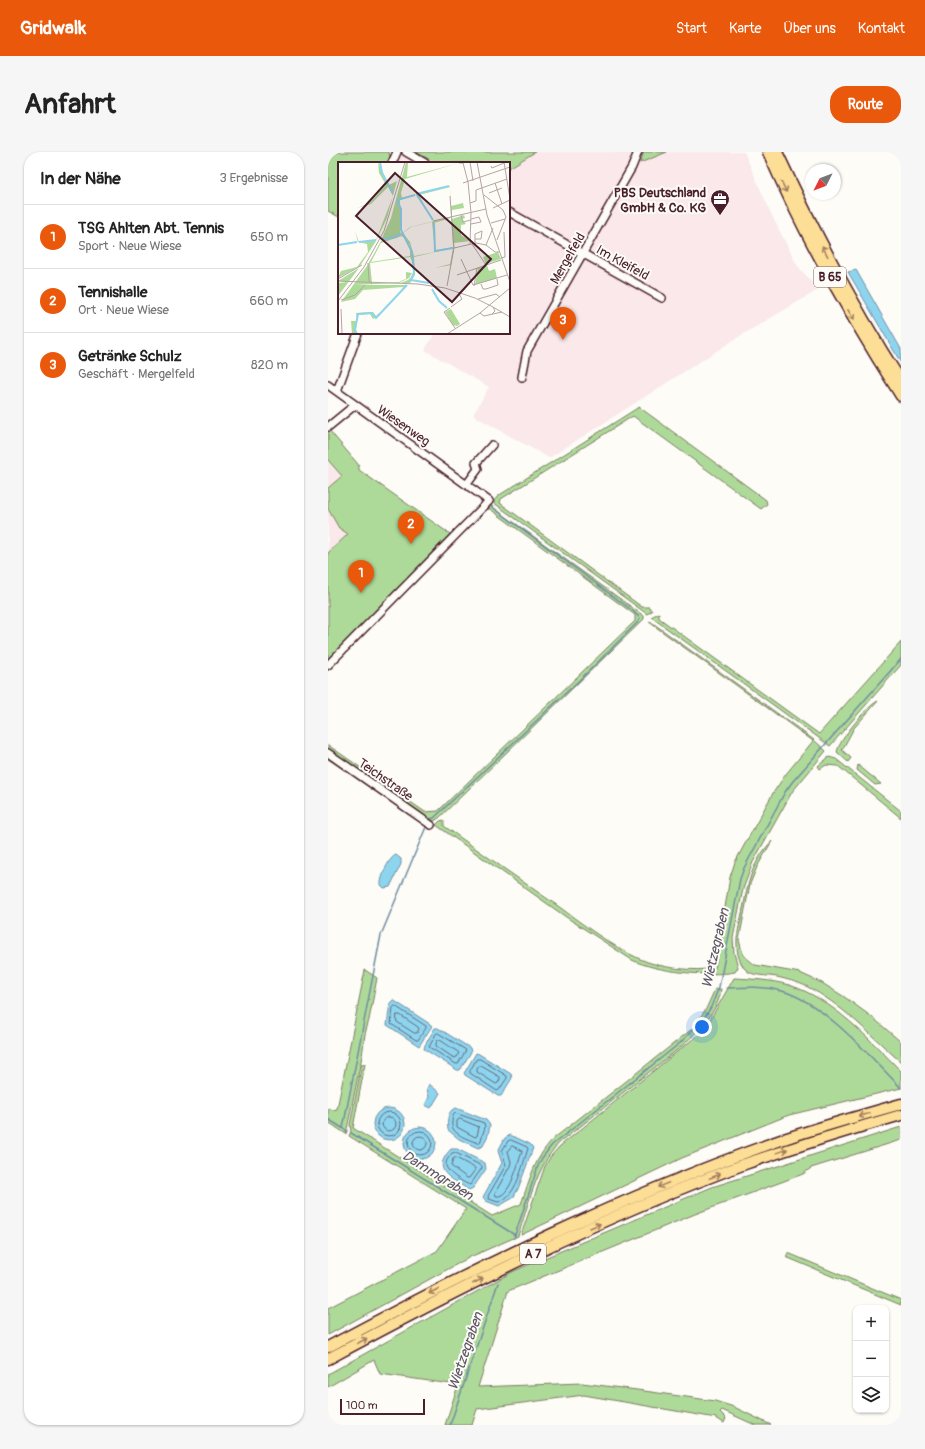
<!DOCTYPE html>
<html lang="de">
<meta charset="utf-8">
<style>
:root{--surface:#fff;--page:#f6f6f6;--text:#222;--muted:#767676;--line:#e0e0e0;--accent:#ea580c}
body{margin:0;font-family:Pangolin,sans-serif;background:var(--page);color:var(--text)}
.controls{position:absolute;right:12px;bottom:12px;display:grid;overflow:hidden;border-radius:8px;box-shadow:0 1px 3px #0004}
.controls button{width:36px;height:36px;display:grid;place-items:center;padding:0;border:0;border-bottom:1px solid var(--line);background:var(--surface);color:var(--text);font:20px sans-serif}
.compass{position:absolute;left:477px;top:12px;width:36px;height:36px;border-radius:50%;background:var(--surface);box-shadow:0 1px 3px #0004;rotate:228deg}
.scale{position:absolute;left:12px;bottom:10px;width:85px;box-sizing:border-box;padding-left:4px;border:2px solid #4a1f2b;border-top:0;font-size:11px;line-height:14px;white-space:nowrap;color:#4a1f2b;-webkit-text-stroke:3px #fdfcf7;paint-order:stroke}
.you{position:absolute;left:374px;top:875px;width:14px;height:14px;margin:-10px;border:3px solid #fff;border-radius:50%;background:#1a73e8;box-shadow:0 0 0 6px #1a73e833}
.badge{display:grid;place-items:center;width:26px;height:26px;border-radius:50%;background:var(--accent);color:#fff;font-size:13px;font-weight:700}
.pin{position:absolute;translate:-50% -33px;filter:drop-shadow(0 1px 2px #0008)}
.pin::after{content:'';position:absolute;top:21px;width:14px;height:12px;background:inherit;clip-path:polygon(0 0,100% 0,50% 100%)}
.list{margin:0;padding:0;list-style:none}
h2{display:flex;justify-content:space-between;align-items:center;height:52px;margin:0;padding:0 16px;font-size:17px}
h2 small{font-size:13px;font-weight:400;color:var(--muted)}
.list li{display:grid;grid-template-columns:26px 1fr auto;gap:12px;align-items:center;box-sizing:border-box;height:64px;padding:0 16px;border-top:1px solid var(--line)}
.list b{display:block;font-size:15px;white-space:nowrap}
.list p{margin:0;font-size:13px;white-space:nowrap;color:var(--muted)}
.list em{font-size:13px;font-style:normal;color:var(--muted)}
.icon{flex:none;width:22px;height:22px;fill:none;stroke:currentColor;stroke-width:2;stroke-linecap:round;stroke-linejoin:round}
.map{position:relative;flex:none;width:573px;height:1273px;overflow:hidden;border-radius:16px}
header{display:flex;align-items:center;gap:24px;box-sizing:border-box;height:56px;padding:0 20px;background:var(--accent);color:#fff}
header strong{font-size:19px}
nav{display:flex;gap:22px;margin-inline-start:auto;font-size:14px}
.intro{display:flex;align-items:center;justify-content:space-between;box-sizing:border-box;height:96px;padding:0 24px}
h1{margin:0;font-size:28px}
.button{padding:10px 18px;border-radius:16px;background:var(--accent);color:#fff;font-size:14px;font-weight:700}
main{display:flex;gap:24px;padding:0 24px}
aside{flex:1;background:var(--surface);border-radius:16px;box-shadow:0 1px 3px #0004}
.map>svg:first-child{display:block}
.built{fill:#fae8ea}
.green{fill:#aeda99;stroke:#7c7c62}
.water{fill:#8dd5ef;stroke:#728ca1}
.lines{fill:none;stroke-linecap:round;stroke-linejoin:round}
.shore{stroke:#656879;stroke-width:1}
.stream{stroke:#728ca1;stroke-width:1.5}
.minor-casing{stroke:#4a1f2b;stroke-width:10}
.highway-casing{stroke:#4a1f2b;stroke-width:13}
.minor{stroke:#fdfcf7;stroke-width:7}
.highway{stroke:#fdde96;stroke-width:10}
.oneway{stroke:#a47e60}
.labels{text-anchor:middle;stroke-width:4;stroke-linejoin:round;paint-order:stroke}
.shield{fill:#fdfcf7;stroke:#806168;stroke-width:1}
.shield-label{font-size:12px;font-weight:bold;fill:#4a1f2b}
.poi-label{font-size:13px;font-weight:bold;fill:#4a1f2b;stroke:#fdfcf7;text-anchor:end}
.street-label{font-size:13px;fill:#4a1f2b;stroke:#fdfcf7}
.water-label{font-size:14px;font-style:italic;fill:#5e5666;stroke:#fdfcf7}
.inset-river{fill:none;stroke:#8dd5ef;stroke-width:2}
.inset-road{fill:none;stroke:#b5a4a5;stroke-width:1}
.view{fill:#4a1f2b;fill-opacity:0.15;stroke:#4a1f2b;stroke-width:2}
.inset-edge{fill:none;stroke:#4a1f2b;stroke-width:2}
</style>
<header>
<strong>Gridwalk</strong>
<nav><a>Start</a><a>Karte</a><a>Über uns</a><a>Kontakt</a></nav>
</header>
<div class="intro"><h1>Anfahrt</h1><a class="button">Route</a></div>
<main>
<aside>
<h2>In der Nähe<small>3 Ergebnisse</small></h2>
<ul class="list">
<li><span class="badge">1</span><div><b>TSG Ahlten Abt. Tennis</b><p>Sport · Neue Wiese</p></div><em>650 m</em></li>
<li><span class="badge">2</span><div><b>Tennishalle</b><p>Ort · Neue Wiese</p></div><em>660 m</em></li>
<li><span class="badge">3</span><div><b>Getränke Schulz</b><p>Geschäft · Mergelfeld</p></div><em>820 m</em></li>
</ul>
</aside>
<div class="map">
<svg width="573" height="1273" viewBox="0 0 573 1273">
<rect width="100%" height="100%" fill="#fdfcf7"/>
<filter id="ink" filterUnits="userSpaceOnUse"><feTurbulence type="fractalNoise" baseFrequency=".025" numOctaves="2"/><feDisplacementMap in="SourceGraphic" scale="8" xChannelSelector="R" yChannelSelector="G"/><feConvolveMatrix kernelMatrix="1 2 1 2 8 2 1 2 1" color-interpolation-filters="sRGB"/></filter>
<g filter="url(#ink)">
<!-- built -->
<path class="built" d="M73,0H88L108,11H68Z
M207,0H416L445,66L469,113L490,138L412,184L221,306L145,263L161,235L97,198L107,181H181V16Z
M0,308L14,324L0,336Z
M0,357L11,376L20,382L0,401Z"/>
<!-- green -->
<path class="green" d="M0,0H61L62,5L59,11H11V65L0,59Z
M88,0H207L181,16V11H108Z
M316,0H339L312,11Z
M311,255L438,348L439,352L433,357L305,264L173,347L172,351L314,455H321L324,459L319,462L166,351V349L170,344Z
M1,278L29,311L31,314V318L122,382L0,508V401L20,382L11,376L0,357V336L14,324L0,308V279Z
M162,353L309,459L316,464V467L111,666L106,669L101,668L0,599V593L97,660L110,659L307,469V463L162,357L155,358L0,519V516L159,355Z
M331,461V466L491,582L573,490V513L502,594L323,465Z
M322,469L486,588L498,599L464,640L425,710L415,737L405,786L406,801L410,815L407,820C380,825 329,820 304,808L238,765L108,673L112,669L116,668V674C154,701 192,728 230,754C256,773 283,794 312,807C332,816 365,820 387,816L402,725L407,710L445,641L458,622L485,589L321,470Z
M550,549L526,576L514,598L523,606L520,610L509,600C511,588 539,554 550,549Z
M0,604L79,660L81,663L0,607Z
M501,605L508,607L573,659V666L510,614L498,613L492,617L490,614Z
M530,613L553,632L547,633L529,618Z
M444,689L429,715L422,732L411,788L415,803L427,813L472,821L494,831L515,844L544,865L573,890V910C543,884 514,852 478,834C469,830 458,827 449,825C439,823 424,825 417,817C412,811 409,802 409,794C408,783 412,772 414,761C417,748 419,733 424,720C429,708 435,698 444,689Z
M37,818L49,826L41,868L37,882L34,904L18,982L0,970V956L4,958L9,957Z
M406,826C425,827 443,828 461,833C504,846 542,888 573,919V936L461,963L354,1006L193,1083L217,1014L223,1004L232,994L370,883L379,873Z
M387,837H393C391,859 369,880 354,894L230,992C208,1016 200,1054 190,1084L142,1105L0,1183V1156L109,1099L138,1057L21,984L23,979L22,973L34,912H37L25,976L164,1064L193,1052C202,1027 206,1007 225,987L364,877L378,857Z
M573,975V988L483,1016L475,1022L367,1062L180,1139L150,1235L254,1231L309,1238L387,1249L406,1255L443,1273H427L394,1258L392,1260L398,1266L396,1271L388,1266L256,1243L149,1257L144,1273H117L130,1233L52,1222L46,1208L0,1235V1222L186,1119L384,1035Z
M460,1101L573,1148V1153L458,1105Z"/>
<!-- water -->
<path class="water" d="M528,118L573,197V211L520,120Z
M68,703L73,707V712L62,735L56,736L53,733C52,726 61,705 68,703Z
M65,848L102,872L104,874L91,894L59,873L62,851Z
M107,876H110L142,896L143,900L132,918H129L96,897L97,893Z
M148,901L151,902L183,922L184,926L173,944H170L137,923L136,921L138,918Z
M101,932L112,941L103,956L97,953L101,945L99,937Z
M128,956L158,968L162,973L160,983L155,994L150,996L131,987L120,978C119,970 119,958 128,956Z
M45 972a16 16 0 1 1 32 0a16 16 0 1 1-32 0Z
M76 991a16 16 0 1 1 32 0a16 16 0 1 1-32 0Z
M182,983L202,992L205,996L190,1037L185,1046L171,1054L158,1049L155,1045L174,1011L170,999L177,986Z
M123,997H129L157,1011L158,1017L145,1036L141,1038C123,1026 102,1019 123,997Z"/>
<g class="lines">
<!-- shore -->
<path class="shore" d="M67,854L98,874V876L90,888H88L63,872L65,856Z
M69,863H72L90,875L91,877L89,881H86L69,870Z
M110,881L138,898L130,912H128L101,895L108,882Z
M110,888H112L130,900L131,901L129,905L126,906L108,894V892Z
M149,907H152L179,924V926L171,938L169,939L142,921V919Z
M151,914H153L172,925V927L170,931L168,932L149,920V918Z
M49 972a12 12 0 1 1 24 0a12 12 0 1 1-24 0Z
M127,961L156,971L157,975L152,991H150C140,987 122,982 124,970C124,966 125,963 127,961Z
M54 972a7 7 0 1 1 14 0a7 7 0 1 1-14 0Z
M132,967L151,975L149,984L147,985L129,975V969Z
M80 991a12 12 0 1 1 24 0a12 12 0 1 1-24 0Z
M85 991a7 7 0 1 1 14 0a7 7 0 1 1-14 0Z
M183,988L199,995L200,997C194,1013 189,1045 170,1050L161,1047L160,1044L178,1013L174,999L180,989Z
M184,994L193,998L194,1000C190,1010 182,1047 168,1044L167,1041L182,1014L183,1010L180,999Z
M128,1001L154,1014V1016L142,1033C136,1031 117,1020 118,1012C118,1008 122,1004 124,1001Z
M128,1006L147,1016V1018L141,1026H139L123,1014L125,1007Z"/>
<!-- stream -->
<path class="stream" d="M102,667L106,666L265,515L310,470L312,466L305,459L163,354
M399,836C418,835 435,834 454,839C495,850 543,905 573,936
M0,967L19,979
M15,976L53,783L98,675
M23,981L187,1083
M186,1086L210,1014L214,1006L224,993L352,891L375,868L383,855L391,835L412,727L416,716L457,640L465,629L573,507
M122,1273L170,1131"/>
<!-- minor casing -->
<g class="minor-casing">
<path id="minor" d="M78,0L97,11
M64,11L69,0
M181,60L334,146
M194,225L199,199L304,15L310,0
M0,233L161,349L0,513
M9,239L30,181
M0,275L27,253
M139,332L150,317L148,311L164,293
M0,601L103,673"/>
</g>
<!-- highway casing -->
<g class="highway-casing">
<path id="highway" d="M440,0C477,85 523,166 573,244
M449,0C486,79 526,156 573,229
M0,1195C147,1116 298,1042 456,987C495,974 534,963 573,952
M0,1207C135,1134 273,1065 417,1012C469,994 521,978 573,963"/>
</g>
<!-- minor -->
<use href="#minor" class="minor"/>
<!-- highway -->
<use href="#highway" class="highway"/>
</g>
<!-- one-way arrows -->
<defs><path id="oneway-shaft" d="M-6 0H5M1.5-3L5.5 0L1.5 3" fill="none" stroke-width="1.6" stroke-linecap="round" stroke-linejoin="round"/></defs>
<g class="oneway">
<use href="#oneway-shaft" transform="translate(456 35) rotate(64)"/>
<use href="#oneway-shaft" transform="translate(497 99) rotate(-118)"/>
<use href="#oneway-shaft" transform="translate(523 163) rotate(60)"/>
<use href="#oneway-shaft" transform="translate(536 963) rotate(164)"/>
<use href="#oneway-shaft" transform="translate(454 999) rotate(-19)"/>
<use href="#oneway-shaft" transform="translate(387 1024) rotate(-21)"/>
<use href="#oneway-shaft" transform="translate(335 1033) rotate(158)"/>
<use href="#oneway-shaft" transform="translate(267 1074) rotate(-23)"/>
<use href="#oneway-shaft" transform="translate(150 1129) rotate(-27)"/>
<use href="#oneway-shaft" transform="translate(106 1139) rotate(153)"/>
<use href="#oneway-shaft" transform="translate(34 1189) rotate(-28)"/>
</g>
</g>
<!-- icons -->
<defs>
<g id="office-pin" transform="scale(1)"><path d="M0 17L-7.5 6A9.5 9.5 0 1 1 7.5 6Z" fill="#4a1f2b" stroke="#fdfcf7"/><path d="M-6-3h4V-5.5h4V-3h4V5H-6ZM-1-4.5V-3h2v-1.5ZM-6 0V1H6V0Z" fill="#fff"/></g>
</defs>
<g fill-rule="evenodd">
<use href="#office-pin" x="392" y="47"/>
</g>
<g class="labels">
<!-- shield labels -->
<g class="shield">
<rect x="486" y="115" width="32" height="20" rx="3"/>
<rect x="192" y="1092" width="26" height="20" rx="3"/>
</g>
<g class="shield-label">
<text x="502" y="129">B 65</text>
<text x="205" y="1106">A 7</text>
</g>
<!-- poi labels -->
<g class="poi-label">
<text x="378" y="45">PBS Deutschland<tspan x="378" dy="15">GmbH &amp; Co. KG</tspan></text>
</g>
<!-- street labels -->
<g class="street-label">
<text transform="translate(239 106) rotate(-60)" y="5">Mergelfeld</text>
<text transform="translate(295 110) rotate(29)" y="5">Im Kleifeld</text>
<text transform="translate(76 273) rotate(35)" y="5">Wiesenweg</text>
<text transform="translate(58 627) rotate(35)" y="5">Teichstraße</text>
</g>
<!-- water labels -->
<g class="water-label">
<text transform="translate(387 796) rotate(-77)" y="5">Wietzegraben</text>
<text transform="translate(110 1023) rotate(32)" y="5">Dammgraben</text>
<text transform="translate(137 1199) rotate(-71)" y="5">Wietzegraben</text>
</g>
</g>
<!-- overview -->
<g transform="translate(10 10)">
<rect width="172" height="172" fill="#fdfcf7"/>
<path d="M40,0L51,23L59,19L64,0L49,56L38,79L26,80L38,79L22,104L0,116L3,109L19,105L30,90L29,82L20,80L17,69L21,80L38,78L55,34L50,25L33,42L19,46L32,41L48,23L41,11ZM68,0H70L69,15L121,1L67,17L63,31L64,36L112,24L113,44L125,41L126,46L114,48V54L126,52L114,54V57L126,53L127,56L124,57L128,62L123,63V73L132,79L116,81L114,63L116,87L113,103L97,106L112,102L115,86L76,95L77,113L72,121H63L70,118L75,113V101L72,95L32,101L34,121L61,120L65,118L68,117V110L74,111L71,116L61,121L16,123H69L64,128L65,125L25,128L17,137L3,140L29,104L43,79H46L43,78L53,56ZM112,25L113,55L72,65L62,73V38L78,33L87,45L81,33ZM113,56L115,85L97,89L96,61ZM94,60L97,90L76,94L72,80L65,71L73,65ZM64,74L72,83V94L33,100L43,81ZM160,90L163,97L148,102L145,95ZM149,103L151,109L157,107L159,116L137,123L140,106ZM21,106L0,134H1L0,135V121L9,120L0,119ZM150,144L119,164L115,163L107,150L113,147L122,162ZM35,150L38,154L41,151L42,153L35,157L32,152L19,153V159L17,168L19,172H14L13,159H19L18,151Z" fill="#aeda99" fill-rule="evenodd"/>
<path class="inset-river" d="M42,0L44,11L55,31M78,32L111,24M79,33L95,58M59,38L63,47V68L74,90L76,110L72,120M59,38L77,33M96,61L97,89L115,86M44,77L58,75L63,71M21,80L38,78M0,83L19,80M73,118L91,121M94,127L101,139L109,146M19,172L17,168L20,152L34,151L38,156L69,123"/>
<path class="inset-road" d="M132,0L135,19M139,0L149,53L172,120M166,0L172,37M121,1H125L130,20L133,51L132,82M153,4L154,6L166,1M125,21L172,5M157,21L164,42M151,31L164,26M146,33L165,48L168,55M132,41L138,39V28L169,17M155,46L172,38M123,53L125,60L133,58M95,59L148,47M153,61L167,57M133,62L143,60L141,55L133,57M159,78L168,55M137,81V72L144,69L143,77H137M134,82L148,103M148,83L155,66M116,86L138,81L148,83L157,90H161M163,96L167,95L166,70M123,97L135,123L169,113M30,101L31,119L34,122M119,113L163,98M0,117L24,103M0,119L80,122L107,126L137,136L155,145L157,149L154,152M143,122L145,127H148L160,123L159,117M109,124L116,86L112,34M136,124L139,106M140,137L158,132L162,135M3,138L17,133L27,123M0,139L26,105L46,69L67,0M113,145L124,137L120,130M155,145L172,155M112,146L106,150L117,166M3,147L4,172M142,151L172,126M142,151L146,154L164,150M109,172L142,151"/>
<path class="view" d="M57,11L153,97L114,140L18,54Z"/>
<rect width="172" height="172" class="inset-edge"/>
</g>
</svg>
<div class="controls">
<button>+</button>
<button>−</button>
<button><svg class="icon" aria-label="layers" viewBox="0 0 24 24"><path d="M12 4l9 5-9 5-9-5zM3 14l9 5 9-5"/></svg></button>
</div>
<svg class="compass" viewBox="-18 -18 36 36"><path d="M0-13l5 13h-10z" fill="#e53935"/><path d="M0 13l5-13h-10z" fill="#767676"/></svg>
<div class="scale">100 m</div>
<div class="you"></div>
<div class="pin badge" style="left:33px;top:441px">1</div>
<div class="pin badge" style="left:83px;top:392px">2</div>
<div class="pin badge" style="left:235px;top:188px">3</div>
</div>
</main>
